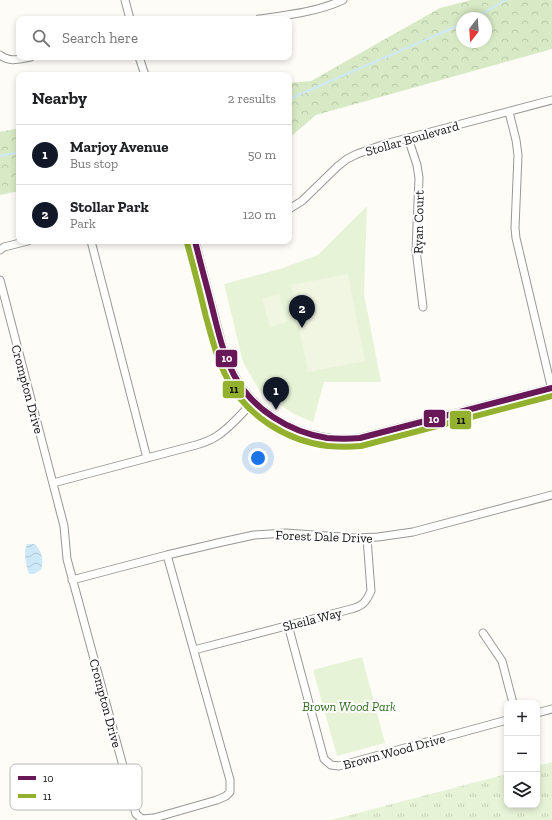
<!DOCTYPE html>
<meta charset="utf-8">
<style>
:root{--surface:#fff;--page:#f2f2f2;--text:#202124;--muted:#757577;--line:#e0e0e0;--accent:#111827}
body{margin:0;font-family:"Zilla Slab",serif;background:var(--page);color:var(--text)}
.controls{position:absolute;right:12px;bottom:12px;display:grid;overflow:hidden;border-radius:8px;box-shadow:0 2px 6px #0003}
.controls button{width:36px;height:36px;display:grid;place-items:center;padding:0;border:0;border-bottom:1px solid var(--line);background:var(--surface);color:var(--text);font:20px sans-serif}
.compass{position:absolute;left:456px;top:12px;width:36px;height:36px;border-radius:50%;background:var(--surface);box-shadow:0 2px 6px #0003;rotate:197deg}
.you{position:absolute;left:258px;top:458px;width:14px;height:14px;margin:-10px;border:3px solid #fff;border-radius:50%;background:#1a73e8;box-shadow:0 0 0 6px #1a73e833}
.badge{display:grid;place-items:center;width:26px;height:26px;border-radius:50%;background:var(--accent);color:#fff;font-size:13px;font-weight:700}
.pin{position:absolute;translate:-50% -33px;filter:drop-shadow(0 1px 2px #0008)}
.pin::after{content:'';position:absolute;top:21px;width:14px;height:12px;background:inherit;clip-path:polygon(0 0,100% 0,50% 100%)}
.list{margin:0;padding:0;list-style:none}
h2{display:flex;justify-content:space-between;align-items:center;height:52px;margin:0;padding:0 16px;font-size:17px}
h2 small{font-size:13px;font-weight:400;color:var(--muted)}
.list li{display:grid;grid-template-columns:26px 1fr auto;gap:12px;align-items:center;box-sizing:border-box;height:60px;padding:0 16px;border-top:1px solid var(--line)}
.list b{display:block;font-size:15px;white-space:nowrap}
.list p{margin:0;font-size:13px;white-space:nowrap;color:var(--muted)}
.list em{font-size:13px;font-style:normal;color:var(--muted)}
.icon{flex:none;width:22px;height:22px;fill:none;stroke:currentColor;stroke-width:2;stroke-linecap:round;stroke-linejoin:round}
.map{position:relative;flex:none;width:552px;height:820px;overflow:hidden}
.search{position:absolute;background:var(--surface);box-shadow:0 2px 6px #0003;left:16px;top:16px;width:276px;height:44px;display:flex;align-items:center;gap:10px;box-sizing:border-box;padding:0 14px;border-radius:8px;color:var(--muted);font-size:15px}
.panel{position:absolute;background:var(--surface);box-shadow:0 2px 6px #0003;left:16px;top:72px;width:276px;height:172px;border-radius:8px}
.map>svg:first-child{display:block}
.grass{fill:url(#grass-tufts)}
.forest{fill:url(#forest-crowns);fill-rule:evenodd}
.park{fill:#e7f3d7}
.pitch{fill:#f0f6e1}
.water{fill:url(#water-waves)}
.lines{fill:none;stroke-linecap:round;stroke-linejoin:round}
.stream{stroke:#cde8f7;stroke-width:2}
.minor-casing{stroke:#979795;stroke-width:9}
.minor{stroke:#fffffe;stroke-width:7}
.bus-1-casing{stroke:#fff;stroke-width:9}
.bus-2-casing{stroke:#fff;stroke-width:9}
.bus-1{stroke:#681757;stroke-width:6}
.bus-2{stroke:#93b02e;stroke-width:6}
.labels{text-anchor:middle;stroke-width:4;stroke-linejoin:round;paint-order:stroke}
.street-label{font-size:13px;fill:#111;stroke:#fff}
.park-label{font-size:13px;font-style:italic;fill:#2f6b1f;stroke:#fff}
.key{fill:#fff;stroke:#b8b8b8;stroke-width:1}
.key-label{font-size:11px;fill:#111}
.line-badge{stroke:#fff;stroke-width:1.5}
.badge-label{font-size:11px;text-anchor:middle;font-weight:bold;fill:#fff}
.pale-badge-label{font-size:11px;text-anchor:middle;font-weight:bold;fill:#111}
</style>
<div class="map">
<svg width="552" height="820" viewBox="0 0 552 820">
<defs>
<pattern id="grass-tufts" width="24" height="20" patternUnits="userSpaceOnUse"><rect width="24" height="20" fill="#e7f3d7"/><path d="M3 7l-1-3M5 7V3M7 7l1-3M15 17l-1-3M17 17v-4M19 17l1-3" fill="none" stroke="#c5cfb8"/></pattern>
<pattern id="forest-crowns" width="20" height="18" patternUnits="userSpaceOnUse"><rect width="20" height="18" fill="#d8eac5"/><path d="M2 6a3 3 0 1 1 6 0M12 15a3 3 0 1 1 6 0" fill="none" stroke="#b8c8a8"/></pattern>
<pattern id="water-waves" width="16" height="10" patternUnits="userSpaceOnUse"><rect width="16" height="10" fill="#cde8f7"/><path d="M0 5q4-4 8 0t8 0" fill="none" stroke="#afc6d3"/></pattern>
</defs>
<rect width="100%" height="100%" fill="#fdfcf7"/>
<!-- grass -->
<path class="grass" d="M552,762V820H331L507,774V805H537V766Z"/>
<!-- forest -->
<path class="forest" d="M471,0H552V49L316,115L289,138V83L311,81L440,8ZM462,18H486V42H462Z
M19,128V191L0,195V132Z"/>
<!-- park -->
<path class="park" d="M367,206L364,294L381,382H324L313,422L296,415L261,393L243,362L224,284L280,269L318,255Z
M362,657L385,743L337,756L313,670Z"/>
<!-- pitch -->
<path class="pitch" d="M348,274L365,361L308,372L291,285Z
M279,294L287,322L270,327L262,299Z"/>
<!-- water -->
<path class="water" d="M27,544H35C42,553 44,559 41,570L33,574H29C26,566 23,552 27,544Z"/>
<g class="lines">
<!-- stream -->
<path class="stream" d="M475,18L506,0
M289,99L462,24
M0,156L19,152"/>
<!-- minor casing -->
<g class="minor-casing">
<path id="minor" d="M125,0L130,19
M259,19C288,15 317,12 343,0
M0,55C10,63 19,59 31,57
M139,57L145,75
M509,112L516,140L518,155L515,228L516,238L552,390
M408,138L417,165L419,178L416,250L423,307
M289,209L302,201L338,166L347,159L357,154L385,144L552,100
M91,241L147,458
M195,241L222,345C227,361 234,378 245,392C274,426 316,443 360,438L552,388
M0,250L4,247L28,241
M0,280L64,526L67,559L136,814L142,819L154,818L217,800L226,796L230,792V780L167,555
M53,483L196,445C203,443 211,440 217,436C231,427 242,413 254,401
M72,580L167,555L222,542L254,535L286,533L355,538L378,537L413,532L552,495
M288,625L324,759L331,765L339,766L507,720
M483,633L502,661L513,703
M194,650L351,609C363,606 366,602 371,591L367,538
M537,713L552,709"/>
</g>
<!-- minor -->
<use href="#minor" class="minor"/>
<!-- bus-1 casing -->
<g class="bus-1-casing">
<path id="bus-1" d="M195,241C201,266 208,290 214,315C219,335 224,356 234,375C252,409 289,432 327,438C338,439 349,439 360,438L552,388"/>
</g>
<!-- bus-2 casing -->
<g class="bus-2-casing">
<path id="bus-2" d="M187,243C194,268 200,292 206,317C212,338 217,360 228,380C247,416 287,441 328,446C339,447 350,447 361,446L552,396"/>
</g>
<!-- bus-1 -->
<use href="#bus-1" class="bus-1"/>
<!-- bus-2 -->
<use href="#bus-2" class="bus-2"/>
</g>
<g class="labels">
<!-- street labels -->
<g class="street-label">
<text transform="translate(412 138) rotate(-16)" y="5">Stollar Boulevard</text>
<text transform="translate(418 222) rotate(-89)" y="5">Ryan Court</text>
<text transform="translate(28 389) rotate(75)" y="5">Crompton Drive</text>
<text transform="translate(324 536) rotate(2)" y="5">Forest Dale Drive</text>
<text transform="translate(312 619) rotate(-14)" y="5">Sheila Way</text>
<text transform="translate(106 703) rotate(75)" y="5">Crompton Drive</text>
<text transform="translate(394 751) rotate(-15)" y="5">Brown Wood Drive</text>
</g>
<!-- park labels -->
<g class="park-label">
<text x="349" y="711">Brown Wood Park</text>
</g>
</g>
<!-- legend -->
<rect x="10" y="764" width="132" height="46" rx="6" class="key"/>
<rect x="18" y="776" width="18" height="4" fill="#681757"/>
<rect x="18" y="794" width="18" height="4" fill="#93b02e"/>
<g class="key-label">
<text x="43" y="782">10</text>
<text x="43" y="800">11</text>
</g>
<g class="line-badge">
<rect x="215" y="349" width="23" height="19" rx="4" fill="#681757"/>
<rect x="222" y="380" width="23" height="19" rx="4" fill="#93b02e"/>
<rect x="423" y="409" width="23" height="19" rx="4" fill="#681757"/>
<rect x="449" y="410" width="23" height="20" rx="4" fill="#93b02e"/>
</g>
<g class="badge-label">
<text x="227" y="362">10</text>
<text x="434" y="423">10</text>
</g>
<g class="pale-badge-label">
<text x="234" y="393">11</text>
<text x="461" y="424">11</text>
</g>
</svg>
<div class="controls">
<button>+</button>
<button>−</button>
<button><svg class="icon" aria-label="layers" viewBox="0 0 24 24"><path d="M12 4l9 5-9 5-9-5zM3 14l9 5 9-5"/></svg></button>
</div>
<svg class="compass" viewBox="-18 -18 36 36"><path d="M0-13l5 13h-10z" fill="#e53935"/><path d="M0 13l5-13h-10z" fill="#757577"/></svg>
<div class="you"></div>
<div class="pin badge" style="left:276px;top:410px">1</div>
<div class="pin badge" style="left:302px;top:328px">2</div>
<div class="search"><svg class="icon" aria-label="search" viewBox="0 0 24 24"><circle cx="10" cy="10" r="6"/><path d="M15 15l6 6"/></svg>Search here</div>
<section class="panel">
<h2>Nearby<small>2 results</small></h2>
<ul class="list">
<li><span class="badge">1</span><div><b>Marjoy Avenue</b><p>Bus stop</p></div><em>50 m</em></li>
<li><span class="badge">2</span><div><b>Stollar Park</b><p>Park</p></div><em>120 m</em></li>
</ul>
</section>
</div>
